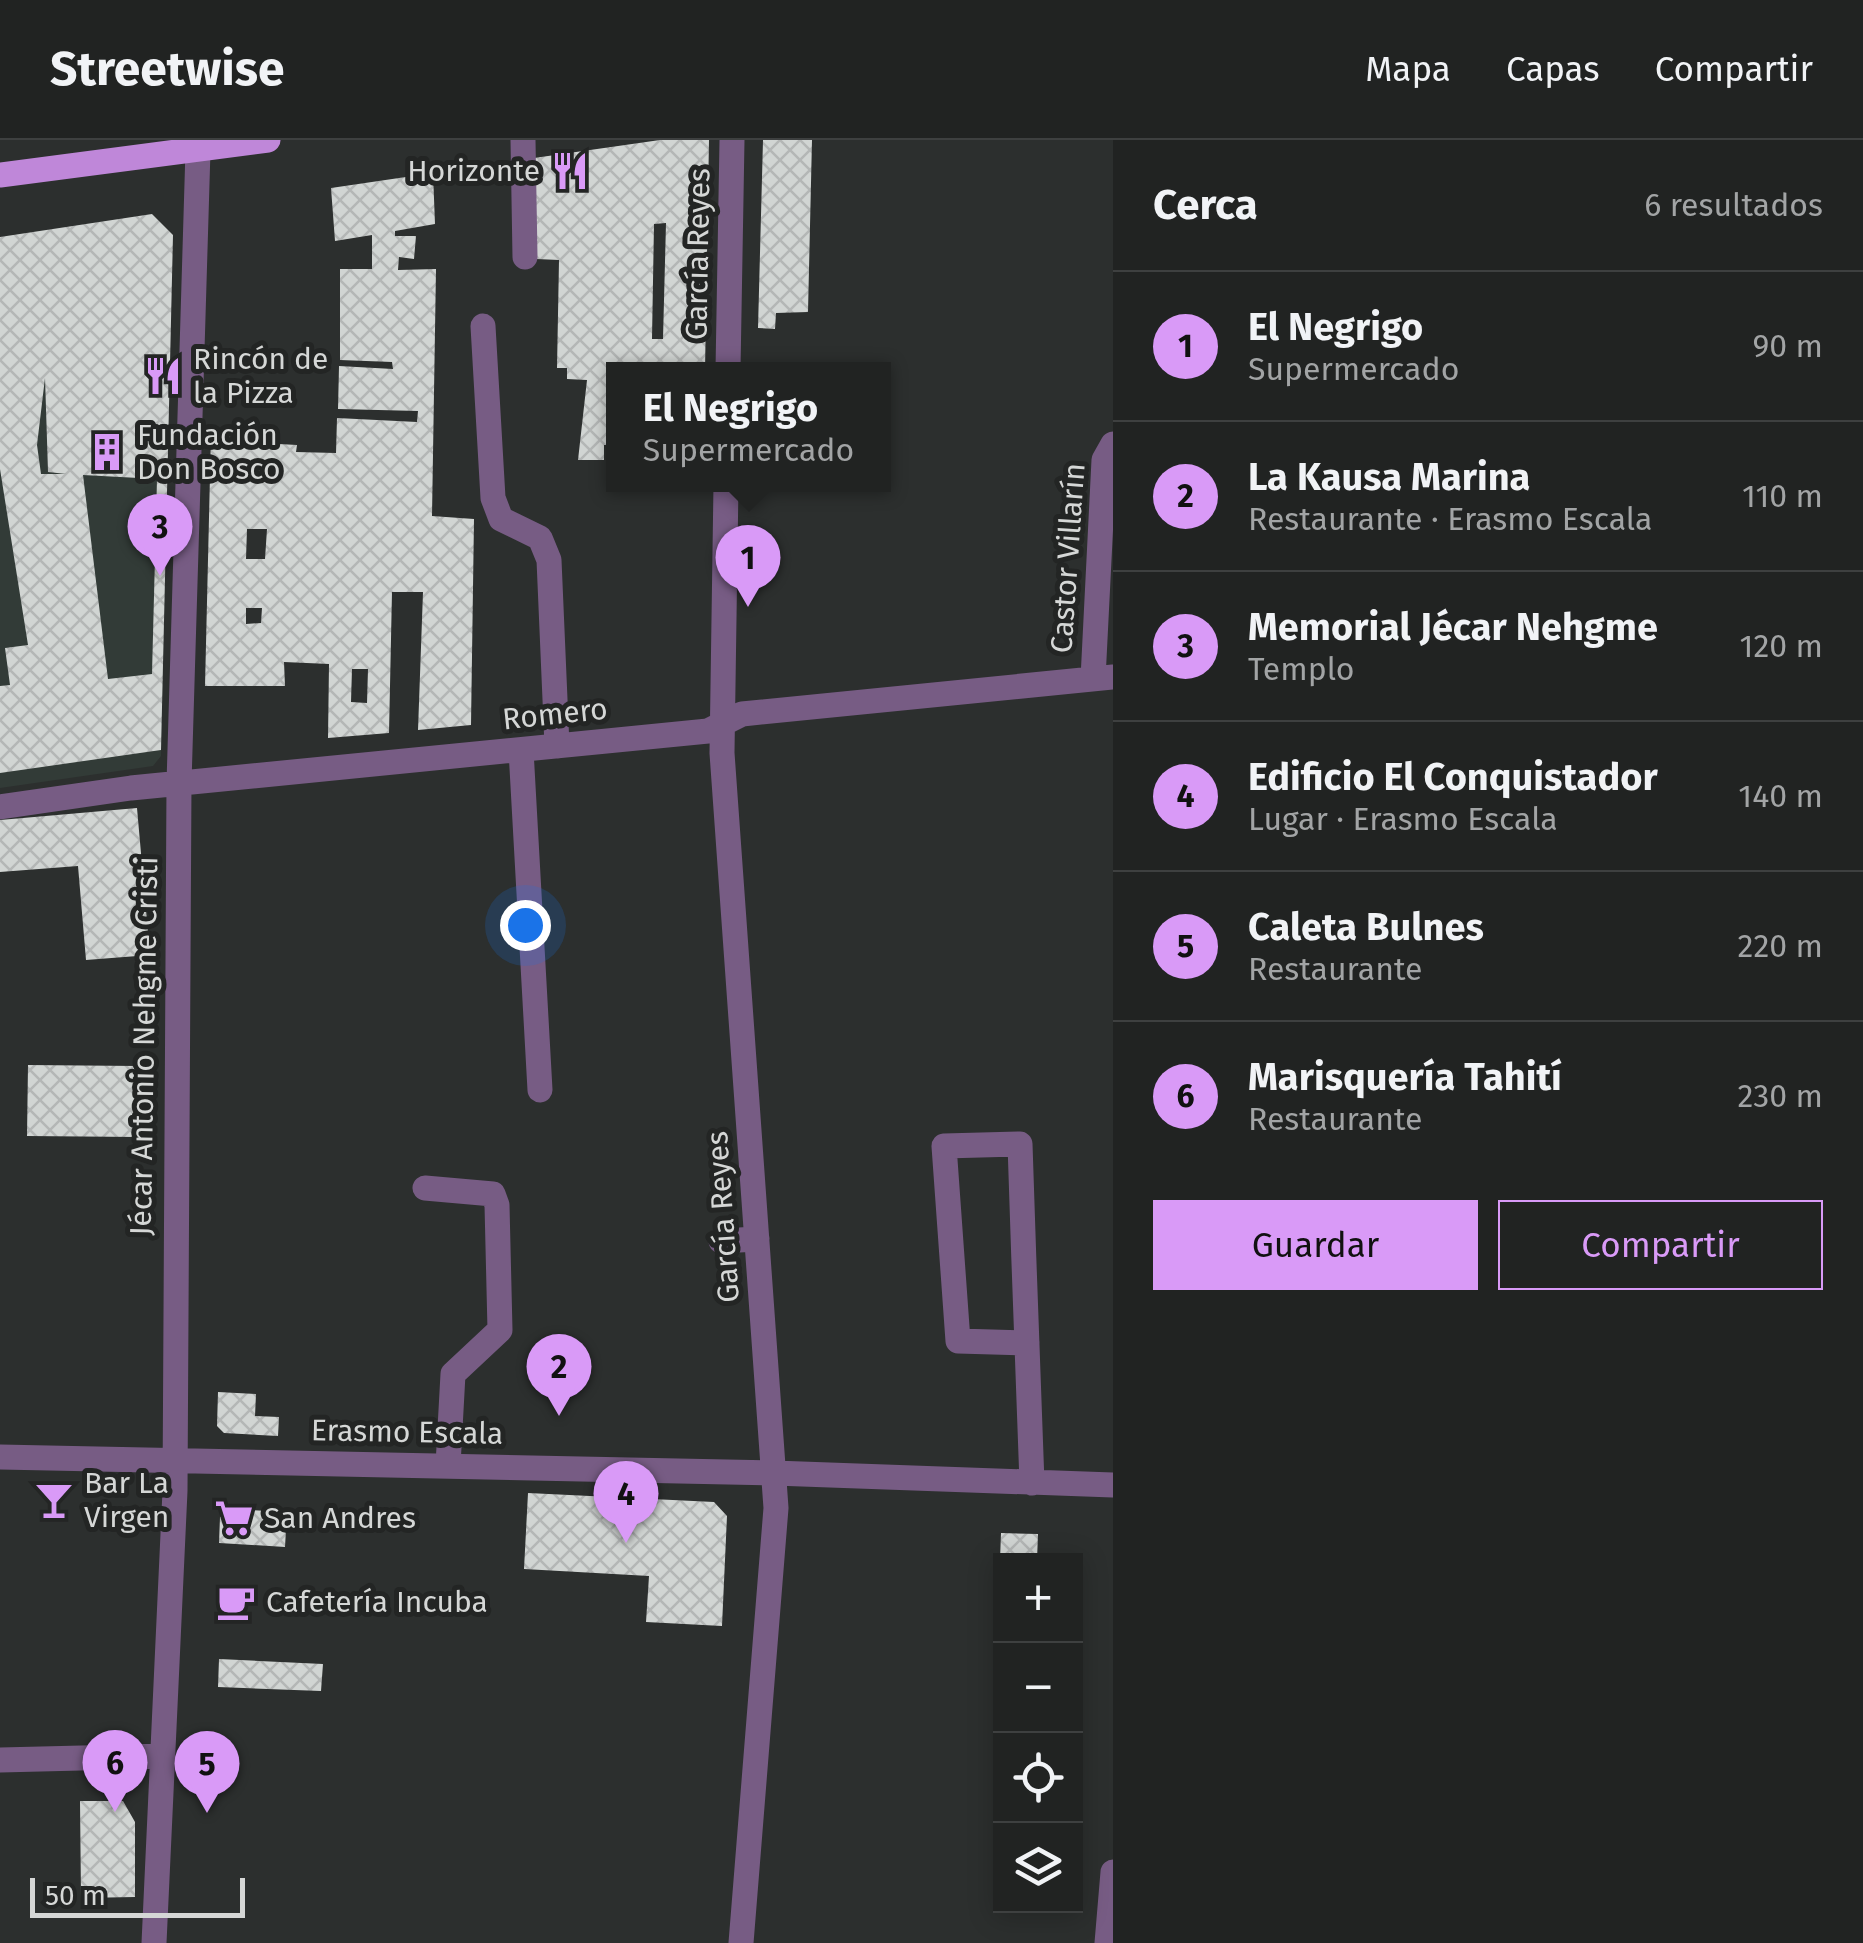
<!DOCTYPE html>
<html lang="es">
<meta charset="utf-8">
<style>
:root{--surface:#212322;--page:#292b2a;--text:#f1f3f6;--muted:#a2a4a5;--line:#3e4040;--accent:#d99af7}
body{margin:0;font-family:"Fira Sans",sans-serif;background:var(--page);color:var(--text)}
.controls{position:absolute;right:30px;bottom:30px;display:grid;overflow:hidden;border-radius:0px;box-shadow:0 5px 25px #0003}
.controls button{width:90px;height:90px;display:grid;place-items:center;padding:0;border:0;border-bottom:2px solid var(--line);background:var(--surface);color:var(--text);font:50px sans-serif}
.scale{position:absolute;left:30px;bottom:25px;width:215px;box-sizing:border-box;padding-left:10px;border:5px solid #d5d7d6;border-top:0;font-size:28px;line-height:35px;white-space:nowrap;color:#d5d7d6;-webkit-text-stroke:8px #232524;paint-order:stroke}
.you{position:absolute;left:525px;top:785px;width:35px;height:35px;margin:-25px;border:8px solid #fff;border-radius:50%;background:#1a73e8;box-shadow:0 0 0 15px #1a73e833}
.badge{display:grid;place-items:center;width:65px;height:65px;border-radius:50%;background:var(--accent);color:#111;font-size:32px;font-weight:700}
.pin{position:absolute;translate:-50% -82px;filter:drop-shadow(0 2px 5px #0008)}
.pin::after{content:'';position:absolute;top:52px;width:35px;height:30px;background:inherit;clip-path:polygon(0 0,100% 0,50% 100%)}
.popup{position:absolute;left:606px;top:222px;width:285px;height:130px;box-sizing:border-box;display:grid;place-content:center;border-radius:0px;background:var(--surface);filter:drop-shadow(0 2px 8px #0005);font-size:32px;white-space:nowrap;color:var(--muted)}
.popup b{font-size:38px;color:var(--text)}
.popup::after{content:'';position:absolute;left:50%;top:100%;margin-left:-20px;border:20px solid transparent;border-top-color:var(--surface)}
.list{margin:0;padding:0;list-style:none}
h2{display:flex;justify-content:space-between;align-items:center;height:130px;margin:0;padding:0 40px;font-size:42px}
h2 small{font-size:32px;font-weight:400;color:var(--muted)}
.list li{display:grid;grid-template-columns:65px 1fr auto;gap:30px;align-items:center;box-sizing:border-box;height:150px;padding:0 40px;border-top:2px solid var(--line)}
.list b{display:block;font-size:38px;white-space:nowrap}
.list p{margin:0;font-size:32px;white-space:nowrap;color:var(--muted)}
.list em{font-size:32px;font-style:normal;color:var(--muted)}
.actions{display:flex;gap:20px;padding:30px 40px}
.actions a{flex:1;padding:22px 0;border:2px solid var(--accent);border-radius:0px;text-align:center;font-size:35px;color:var(--accent)}
.actions .main{background:var(--accent);color:#111}
.icon{flex:none;width:55px;height:55px;fill:none;stroke:currentColor;stroke-width:2;stroke-linecap:round;stroke-linejoin:round}
.map{position:relative;flex:none;width:1113px;height:1803px;overflow:hidden}
header{display:flex;align-items:center;gap:60px;box-sizing:border-box;height:140px;padding:0 50px;background:var(--surface);border-bottom:2px solid var(--line)}
header strong{font-size:48px}
nav{display:flex;gap:55px;margin-inline-start:auto;font-size:35px}
main{display:flex}
aside{flex:1;background:var(--surface)}
.map>svg:first-child{display:block}
.built{fill:#323b37}
.building{fill:url(#building-cross-hatch);fill-rule:evenodd}
.lines{fill:none;stroke-linecap:round;stroke-linejoin:round}
.minor{stroke:#775c84;stroke-width:25}
.major{stroke:#bf87d9;stroke-width:25}
.labels{text-anchor:middle;stroke-width:10;stroke-linejoin:round;paint-order:stroke}
.poi-label{font-size:30px;fill:#d5d7d6;stroke:#232524;text-anchor:start}
.street-label{font-size:30px;fill:#d5d7d6;stroke:#232524}
</style>
<header>
<strong>Streetwise</strong>
<nav><a>Mapa</a><a>Capas</a><a>Compartir</a></nav>
</header>
<main>
<div class="map">
<svg width="1113" height="1803" viewBox="0 0 1113 1803">
<defs>
<pattern id="building-cross-hatch" width="8" height="8" patternUnits="userSpaceOnUse" patternTransform="scale(2.5)"><rect width="8" height="8" fill="#d1d5d3"/><path d="M0 0l8 8M0 8l8-8" fill="none" stroke="#b4b7b6"/></pattern>
</defs>
<rect width="100%" height="100%" fill="#2c2f2e"/>
<!-- built -->
<path class="built" d="M45,238L48,332L167,340L161,616L153,626L0,648V244Z"/>
<!-- building -->
<path class="building" d="M660,0H709L705,230H613V305H604V320H578L587,240L567,239V228H557L559,120L536,119L534,18ZM666,83L663,199H652L654,84Z
M763,0H812L808,172L776,173L775,189L758,188Z
M433,33L435,84L395,91V96H416L414,119L399,117L398,130L436,129L432,376L474,379L471,585L418,590L423,452H392L389,593L328,598L329,524L284,522L285,546H205L211,293L279,300V304L297,305L296,312L336,313L337,278L417,282L418,271L338,269L339,226L393,229L392,222L340,220V129H372V95L335,101L331,48ZM247,389H267L265,419H246ZM246,468H262L261,483L246,484ZM352,529H368L367,563L351,562Z
M152,74L173,95L161,610L0,633V546L10,545L5,508L28,505L0,329V97ZM45,238L48,332L66,334H41L37,305ZM83,335L157,339L152,534L108,539Z
M137,668L150,815L86,820L78,726L0,732V680Z
M28,925L138,926L137,997L27,996Z
M218,1252L256,1254L255,1276L279,1277L278,1296L224,1293L217,1286Z
M528,1353L714,1362L727,1376L722,1486L646,1482L649,1436L524,1429Z
M231,1369L287,1372L285,1407L219,1403L220,1377Z
M1001,1393L1038,1394L1037,1420H1000Z
M219,1519L323,1524L321,1551L218,1547Z
M80,1661H123L135,1682V1757L81,1758Z"/>
<g class="lines">
<!-- minor -->
<path class="minor" d="M523,0L525,117
M483,186L493,358L501,379L540,398L549,420L557,606
M728,230L732,0
M726,344L722,613L776,1368L741,1803
M1093,539L1104,320L1113,304
M521,610L540,950
M0,667L131,648L708,591L742,574L1113,537
M425,1048L493,1054L497,1065L500,1190L453,1234L448,1325
M721,1101L757,1099
M1027,1203L958,1201L944,1006L1020,1004C1024,1117 1027,1230 1032,1343
M0,1317L774,1333L1113,1345
M0,1620L163,1616
M154,1803L175,1351L179,643L198,10
M1107,1803L1113,1732"/>
<!-- major -->
<path class="major" d="M0,35L268,0"/>
</g>
<!-- icons -->
<defs>
<g id="restaurant-bare" transform="scale(3)"><path d="M-5-6h1v4h1v-4h1v4h1v-4h1v5L-1.5 .5V6h-2V.5L-5-1ZM5-6V6H3V1.5H1.5Q1.5-4 5-6Z" fill="#d99af7" stroke="#232524" stroke-width="2.5" paint-order="stroke"/></g>
<g id="building-bare" transform="scale(3)"><path d="M-4-6H4V6H1V3H-1V6H-4ZM-2.5-4.3h1.7v1.8h-1.7ZM.8-4.3h1.7v1.8H.8ZM-2.5-1h1.7V.8h-1.7ZM.8-1h1.7V.8H.8Z" fill="#d99af7" stroke="#232524" stroke-width="2.5" paint-order="stroke"/></g>
<g id="bar-bare" transform="scale(3)"><path d="M-6-5H6L.8 .8V4.5H3.5V6h-7V4.5H-.8V.8Z" fill="#d99af7" stroke="#232524" stroke-width="2.5" paint-order="stroke"/></g>
<g id="supermarket-bare" transform="scale(3)"><path d="M-6-5.5h2.5l.6 2H6L4.5 2H-2.5L-4.4-4H-6ZM-1.5 3.2a1.3 1.3 0 1 0 .1 0ZM3 3.2a1.3 1.3 0 1 0 .1 0Z" fill="#d99af7" stroke="#232524" stroke-width="2.5" paint-order="stroke"/></g>
<g id="cafe-bare" transform="scale(3)"><path d="M-5.5-4.5H6V0H3Q3 3.5 0 3.5H-2.5Q-5.5 3.5-5.5 0ZM3-3.2v2h1.7v-2ZM-6 4.5H4V6H-6Z" fill="#d99af7" stroke="#232524" stroke-width="2.5" paint-order="stroke"/></g>
</defs>
<g fill-rule="evenodd">
<use href="#restaurant-bare" x="570" y="31"/>
<use href="#restaurant-bare" x="163" y="236"/>
<use href="#building-bare" x="107" y="312"/>
<use href="#bar-bare" x="54" y="1360"/>
<use href="#supermarket-bare" x="234" y="1378"/>
<use href="#cafe-bare" x="236" y="1462"/>
</g>
<g class="labels">
<!-- poi labels -->
<g class="poi-label">
<text x="540" y="41" text-anchor="end">Horizonte</text>
<text x="193" y="229">Rincón de<tspan x="193" dy="34">la Pizza</tspan></text>
<text x="137" y="305">Fundación<tspan x="137" dy="34">Don Bosco</tspan></text>
<text x="84" y="1353">Bar La<tspan x="84" dy="34">Virgen</tspan></text>
<text x="264" y="1388">San Andres</text>
<text x="266" y="1472">Cafetería Incuba</text>
</g>
<!-- street labels -->
<g class="street-label">
<text transform="translate(698 114) rotate(-89)" y="10">García Reyes</text>
<text transform="translate(1068 418) rotate(-86)" y="10">Castor Villarín</text>
<text transform="translate(555 574) rotate(-6)" y="10">Romero</text>
<text transform="translate(144 906) rotate(-89)" y="10">Jécar Antonio Nehgme Cristi</text>
<text transform="translate(723 1077) rotate(-94)" y="10">García Reyes</text>
<text transform="translate(407 1292) rotate(1)" y="10">Erasmo Escala</text>
</g>
</g>
</svg>
<div class="controls">
<button>+</button>
<button>−</button>
<button><svg class="icon" aria-label="locate" viewBox="0 0 24 24"><circle cx="12" cy="12" r="6"/><path d="M12 2v4M12 18v4M2 12h4M18 12h4"/></svg></button>
<button><svg class="icon" aria-label="layers" viewBox="0 0 24 24"><path d="M12 4l9 5-9 5-9-5zM3 14l9 5 9-5"/></svg></button>
</div>
<div class="scale">50 m</div>
<div class="you"></div>
<div class="pin badge" style="left:748px;top:467px">1</div>
<div class="popup"><b>El Negrigo</b>Supermercado</div>
<div class="pin badge" style="left:559px;top:1276px">2</div>
<div class="pin badge" style="left:160px;top:436px">3</div>
<div class="pin badge" style="left:626px;top:1403px">4</div>
<div class="pin badge" style="left:207px;top:1673px">5</div>
<div class="pin badge" style="left:115px;top:1672px">6</div>
</div>
<aside>
<h2>Cerca<small>6 resultados</small></h2>
<ul class="list">
<li><span class="badge">1</span><div><b>El Negrigo</b><p>Supermercado</p></div><em>90 m</em></li>
<li><span class="badge">2</span><div><b>La Kausa Marina</b><p>Restaurante · Erasmo Escala</p></div><em>110 m</em></li>
<li><span class="badge">3</span><div><b>Memorial Jécar Nehgme</b><p>Templo</p></div><em>120 m</em></li>
<li><span class="badge">4</span><div><b>Edificio El Conquistador</b><p>Lugar · Erasmo Escala</p></div><em>140 m</em></li>
<li><span class="badge">5</span><div><b>Caleta Bulnes</b><p>Restaurante</p></div><em>220 m</em></li>
<li><span class="badge">6</span><div><b>Marisquería Tahití</b><p>Restaurante</p></div><em>230 m</em></li>
</ul>
<div class="actions"><a class="main">Guardar</a><a>Compartir</a></div>
</aside>
</main>
